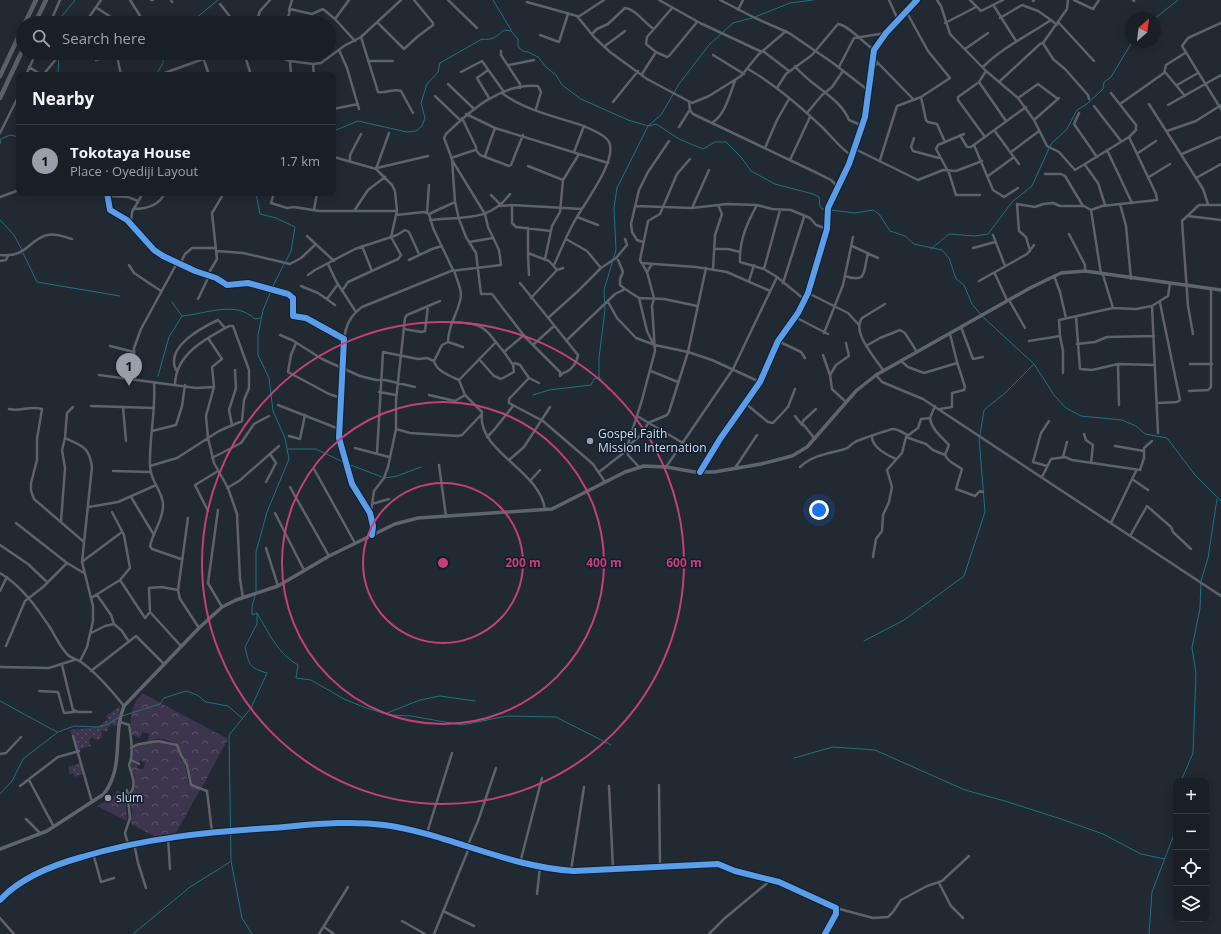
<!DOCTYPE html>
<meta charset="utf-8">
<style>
:root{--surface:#191f26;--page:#262c32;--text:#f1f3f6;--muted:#9fa2a7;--line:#373d43;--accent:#969faa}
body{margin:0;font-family:"Open Sans",sans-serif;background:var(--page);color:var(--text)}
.controls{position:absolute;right:12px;bottom:12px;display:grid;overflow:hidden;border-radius:8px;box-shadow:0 2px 10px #0003}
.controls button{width:36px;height:36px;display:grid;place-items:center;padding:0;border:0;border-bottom:1px solid var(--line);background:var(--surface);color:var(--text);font:20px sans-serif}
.compass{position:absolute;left:1125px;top:12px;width:36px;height:36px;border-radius:50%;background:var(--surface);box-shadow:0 2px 10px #0003;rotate:28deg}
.you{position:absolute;left:819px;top:510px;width:14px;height:14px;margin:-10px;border:3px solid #fff;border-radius:50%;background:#1a73e8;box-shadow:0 0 0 6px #1a73e833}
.badge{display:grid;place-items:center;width:26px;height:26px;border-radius:50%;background:var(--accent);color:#111;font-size:13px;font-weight:700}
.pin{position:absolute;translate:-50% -33px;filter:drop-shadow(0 1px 2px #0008)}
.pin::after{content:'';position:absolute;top:21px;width:14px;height:12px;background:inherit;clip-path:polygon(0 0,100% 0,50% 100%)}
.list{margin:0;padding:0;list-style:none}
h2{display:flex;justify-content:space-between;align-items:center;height:52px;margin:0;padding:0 16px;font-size:17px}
h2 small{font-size:13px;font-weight:400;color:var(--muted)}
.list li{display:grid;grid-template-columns:26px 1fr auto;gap:12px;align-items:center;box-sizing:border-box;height:72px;padding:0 16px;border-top:1px solid var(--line)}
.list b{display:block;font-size:15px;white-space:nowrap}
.list p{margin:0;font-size:13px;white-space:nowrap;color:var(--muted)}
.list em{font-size:13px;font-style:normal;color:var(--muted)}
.icon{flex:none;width:22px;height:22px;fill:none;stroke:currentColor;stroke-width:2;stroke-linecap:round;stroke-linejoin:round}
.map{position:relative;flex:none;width:1221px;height:934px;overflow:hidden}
.search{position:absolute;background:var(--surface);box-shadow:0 2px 10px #0003;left:16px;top:16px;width:320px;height:44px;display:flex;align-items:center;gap:10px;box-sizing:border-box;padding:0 14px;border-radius:22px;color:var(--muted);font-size:15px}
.panel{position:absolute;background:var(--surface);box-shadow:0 2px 10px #0003;left:16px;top:72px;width:320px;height:124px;border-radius:8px}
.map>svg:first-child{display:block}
.grass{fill:url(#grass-dots)}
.forest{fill:url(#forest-crowns)}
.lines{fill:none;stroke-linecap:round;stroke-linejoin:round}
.stream{stroke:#20727f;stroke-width:1}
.street{stroke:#5f626a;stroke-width:2.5}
.secondary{stroke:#61646f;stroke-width:3.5}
.highway{stroke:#5a5f69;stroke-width:4.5}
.cycleway-casing{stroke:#101e30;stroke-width:8}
.cycleway{stroke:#5a9eea;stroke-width:6}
.ring{fill:none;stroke:#c64078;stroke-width:2}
.poi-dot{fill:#969faa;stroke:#101e30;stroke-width:1.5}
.labels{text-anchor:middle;stroke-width:3;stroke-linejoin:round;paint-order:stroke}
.poi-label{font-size:12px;fill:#d5deea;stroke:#101e30;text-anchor:start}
.centre{fill:#c64078;stroke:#101e30;stroke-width:2}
.ring-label{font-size:12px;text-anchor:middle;font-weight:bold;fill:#c64078;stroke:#101e30;stroke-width:3;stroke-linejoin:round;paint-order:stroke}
</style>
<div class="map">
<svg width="1221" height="934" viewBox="0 0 1221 934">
<defs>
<pattern id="grass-dots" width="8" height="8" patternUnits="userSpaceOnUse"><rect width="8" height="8" fill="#3d344e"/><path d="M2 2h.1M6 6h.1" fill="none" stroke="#585168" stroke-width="1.8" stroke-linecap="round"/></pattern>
<pattern id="forest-crowns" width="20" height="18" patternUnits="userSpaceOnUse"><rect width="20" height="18" fill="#3d344e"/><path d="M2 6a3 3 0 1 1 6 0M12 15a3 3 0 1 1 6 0" fill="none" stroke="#585168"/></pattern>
</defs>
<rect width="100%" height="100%" fill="#212933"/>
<!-- grass -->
<path class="grass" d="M120,706L118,726L111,725L108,727V731H101L102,738L96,740L91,737L89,740L91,746L77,750L70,730L98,727L108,719L106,716Z
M80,763L83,774L74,777L73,773L70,774L68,767Z"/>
<!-- forest -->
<path class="forest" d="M142,693L228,739L202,787H197L190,784C187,764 184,741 160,739C156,738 152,741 148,741L149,734L142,732L140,738L132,735C130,725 130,713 135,703C136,700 141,697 142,693Z
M159,740L177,747L181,760L185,763L188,783L193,788H201L176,833L156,837L131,824L132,810L129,802L135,777L130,766L131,762L138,766L137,768L143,769L145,763L140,760L139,763L132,760L131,756L136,745L150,743Z
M117,790L125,795L127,821L97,806L114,796Z"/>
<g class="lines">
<!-- stream -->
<path class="stream" d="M493,0L511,30
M755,17L790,3L813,0
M1155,18L1178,0
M60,23L62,16L75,0
M190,23L218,0
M723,32L733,23L752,18
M58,75L59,57
M156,75L163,63V53
M333,130H336L358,121L407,132L416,131L422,126L425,118L421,103L427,84L438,72L440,63L482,39C492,41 497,36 504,30L511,31L518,39V47L523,51L528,52L538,57L546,67L556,75L562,85L581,99L628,120L648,126L656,124L679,139L703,149L715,142H726L741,157L751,171L775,184L813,194L819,197L820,206L822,209L855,213L873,210L879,214L890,231L905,236L914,244L942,250L949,258L956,279L964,285L972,304L981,315
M0,144L1,139L10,135L19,137
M256,193L260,214L276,218L295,227L291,251L286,261
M0,220L14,235L22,250
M931,249L949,234L975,236L988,234L1012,202L1032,186L1051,144L1067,129L1077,110L1087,104L1103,89L1104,82L1111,77L1132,42
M23,253L37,282L120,296
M272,288L284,264
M172,302L182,316C206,314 235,300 255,319L260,318
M983,317L1034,364L1054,395L1066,408L1081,416L1122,420L1136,426L1145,434L1167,438L1195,475L1221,501
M158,376L169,337L182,316
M609,390L599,377V358L605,310L604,290L616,250L614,208L617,188L648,126L661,115L679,84L709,45L721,34
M533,395L549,390L591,385L594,379L599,377
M980,435L984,410L1005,393L1033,365
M288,449H316L345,463
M348,464L382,477
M385,478L397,476L421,467
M256,592V552L267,512L289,459L285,438L273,411L269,378L258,355V335L263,310L271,291
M257,613C268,632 279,655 298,665L296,678L311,680L344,699L366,708L390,715L411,716L462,725L507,716L556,717L611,745
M864,641L904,620L964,576L985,512L979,438
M0,701L57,732
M387,713L420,700L440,696L475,701
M122,716L160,704L164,698L186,691L197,695L206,702L228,706L243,719
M794,758L833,747L875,750L965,790L1005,801L1061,819L1103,834L1141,854L1165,859
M1181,781L1193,753L1196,673L1192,648L1200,608L1201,581L1208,558L1217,499
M0,794L12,781L23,759L58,732L74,726L98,727L108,724L119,717
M133,934L190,887L230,862
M252,934L242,918L231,861L229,735L251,708L267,673C249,668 249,664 245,647L257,624V613L252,615V607L255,595
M1149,934L1152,892L1176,829"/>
<!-- street -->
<path class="street" d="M130,0L142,19L140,23
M151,0H153
M171,0L172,2
M448,0L477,28
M659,0L700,23L762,52
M720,0L755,18L789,33L833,63L869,91
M889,0L898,20
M937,0L941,6L950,34L986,71L1018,98L1034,120L1047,146L1059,152L1075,170L1129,137L1136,130V125L1111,93
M970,0L981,11L1003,0
M1074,0L1093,9L1099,0
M1133,0L1134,1
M1033,1L1034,0
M527,2L577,16L594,37L610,52L647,79L692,103L709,96L741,76L758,55L786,31
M220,4L235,23
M994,6L1016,41
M97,8L120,23
M289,10L292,0
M738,10L743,0
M578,17L604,0
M1000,18L1022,5L1038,11L1051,20
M335,19L349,0
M377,22L404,49L417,37L433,25V23L414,0
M50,23L60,0
M85,23L101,0
M256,23L260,11L270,0
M287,23L290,9L312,14L323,9L335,19L355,41
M945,23L976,7
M1059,23L1094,61
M1221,23L1188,38L1182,46L1221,109
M654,29L672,8
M592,34L597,29L608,24L625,8C636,9 645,24 654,29L647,37L646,44L656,52L642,74
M540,35L559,42L568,14
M361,37L378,92C385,94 393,88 401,91L413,113
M1043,43L1053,59L1065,69L1088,95L1089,99
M605,46L625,31
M965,49L988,33
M339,50L347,68L359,109
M501,51V55L520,84V88
M763,51L789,71
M656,52L667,57L669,56L697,22
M83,53L84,54
M119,53L118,61L121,75
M244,53L251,75
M277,53L281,58L290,61L313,64L321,63L344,46L361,37L401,0
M713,55L744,74
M119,56L127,53
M96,60L114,53
M204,60L209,75
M290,61L291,75
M368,61H393
M878,63L913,99
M313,64L314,75
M509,65L534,60
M795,66C809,85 841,98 849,120L863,126
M29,67L42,75
M839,67L854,38L886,33
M983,67C1003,47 1027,36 1051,20L1057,25
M748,69C776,85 800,106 823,128C833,138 841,149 852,156
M871,69L878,63L873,58
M488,70L477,78L489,98
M461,72L482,61L504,92
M1165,72L1185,96
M26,75L36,53
M43,75L61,53
M159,75L220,53
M1000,81L1040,44L1043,43L1067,9L1068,0
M979,82L1006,121
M448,84L473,108
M1177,85L1198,73
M777,88L786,74L812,55L838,24C848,25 865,44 874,50
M502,93C523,109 552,116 578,124C586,127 605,134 609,142C618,161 582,206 573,224C566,237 560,252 554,265
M435,96L460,120
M921,97L926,120L928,122L937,124L945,142
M1018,98L1038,84L1058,99
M613,102L638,71
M689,102L690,110L693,114L815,172L831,180L839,188
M1120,104L1164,73L1166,65L1185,53
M1149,104L1203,189L1208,204
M1168,105L1221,75
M1094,106L1121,141
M333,109L358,104
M536,109L541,92L538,86C501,83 471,110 446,134L444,138L452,159L455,202L459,219L466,237L476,253L481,294H492L525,337L560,372V376L563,373
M807,113L822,95L832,87L843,71
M1079,113L1074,124L1097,157
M466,114L495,128L485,156
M462,118L476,147V150L480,155L509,166L511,165L523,135
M1034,120L1059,98
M713,122C725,115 730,93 735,81
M679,127L689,111
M495,128L608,163
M994,130L1019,164
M1167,131L1196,121L1221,105
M0,133L19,95
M964,134L938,145L936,149L949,173L956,195H980
M960,135L967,147H971L1026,107
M333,136L334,157
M985,137L958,100V97L979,82L986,71
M914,138L911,147L913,151L939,158
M974,145L993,190L1004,197L1018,188
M765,148L777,120L789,99
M855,149L918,180L943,170L956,171L982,161
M1107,150L1132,203
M574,152L584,126
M1011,152L1039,131
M1138,153L1156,141
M1182,154L1221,137
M334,157L376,169L392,185L395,191L397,211L391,237L401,255L398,259L348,282L342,291
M451,158L475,150
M790,160L810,117
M880,160L897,106L921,97L950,78L928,51L906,11
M350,161V155L361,134
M1085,165L1098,183L1105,205
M528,166L563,180
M377,168L428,156
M376,169L389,133
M1045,174H1061L1065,176L1083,206
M988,176L1014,157
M1149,177L1170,164
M1196,178L1221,164
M107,193L110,210L127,220L154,250L163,256L195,271L216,278L227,285L248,283L288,294L293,298V316L306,318L344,339L339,438L352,484L370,513L373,526L372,535
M274,193L271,203L287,208L294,207L319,211H397
M491,195L501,205
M107,196L128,197L138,201
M0,197L19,190
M1120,204L1126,226L1131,279
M512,205L582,209
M757,205C747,223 739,241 740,262L764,269L777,277L805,300
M500,206L512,205V223L516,227L551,231
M636,206L692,208L727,204L757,205L772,209L791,210L810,218L816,225L827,229
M692,208L709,170
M133,209C146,209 159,206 165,193
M314,210L317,193
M1091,210L1101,274
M354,211L368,190L385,177
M427,213L429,185
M429,214L433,228L453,270
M396,215L424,212L429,214L455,202
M1188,216L1221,220
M577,217L598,225
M430,220C461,216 489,223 510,194
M131,223L132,212L143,193
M528,228V253L549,261L557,270L563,268
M1069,234L1085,265V271
M993,235L1005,266
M307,236L334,261
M566,239L587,251L601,268
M469,242L493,238
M643,242L637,240L632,232L631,224L639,190L648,172L669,141
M362,246L372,271
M852,246L878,258
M973,248L995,242
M714,249H728L740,252
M217,251L243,253L290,264L301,258L316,244
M1030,251L1026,237L1019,231L1017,204L1035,207L1043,204L1053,203L1060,206H1084L1091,210L1102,206L1157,200L1156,194L1129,137
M528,254L529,275
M0,255C27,258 28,240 47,235C55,233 65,237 72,239
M545,259L552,226L560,212L563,180L579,154
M409,260L432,249L442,246
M618,260L623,272L620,279V285L625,289
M0,261L6,260L8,256
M641,263L696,267L727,272L770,291
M180,264L185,254L192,248H215
M328,264L336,281L356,312
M129,265L134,273L161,291
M764,269L780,210
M454,270C456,278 461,287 461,295C460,311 448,323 448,342L463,347
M713,270L715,235L722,214L718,205
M647,272L652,264
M995,274L1007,300
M308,275L315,270L355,249L397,235L405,230L409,232L419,254
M1103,275L1113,308
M207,276L217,259L212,213L224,193
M845,276C868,284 863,271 868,253
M1054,276L1060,292L1066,318
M749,281L754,265
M979,281L1027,254L1034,245
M520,283L578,355C577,363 571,371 563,373
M783,283L804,217
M301,286L318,293L335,305
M808,293L848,313L859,325
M531,298L557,270
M639,298L647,331L653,343
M198,299L209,276
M327,299L338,284
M1009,300L1025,328
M608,302L617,318L636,338L655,345L688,352L712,360L760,382
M1152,306L1158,433
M795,317L828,334
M1076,317L1080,369L1092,370L1118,364L1155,365
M548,318L577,292L601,268L616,258L627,245L625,239
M451,322C486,323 483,327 504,352L524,335
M961,327L973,359L983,357
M404,329L421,332L425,331L428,306
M824,333L843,285L853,237
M1193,334L1188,306L1182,221L1199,205H1221
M280,335L292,340L322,359L360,376L376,380H385L415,387
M208,338L222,359L212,367L214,387L206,416L208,438L214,463L228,488L237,514L240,579L243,598
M344,339C346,325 350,316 362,307L451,271L501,265L499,250L488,227L485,214L452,160
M566,341L615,294L625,289L639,298L664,299L697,306
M778,341L801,352L805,358
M1029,341L1060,336
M296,343L291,355L288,372L329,394L341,398
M534,344L554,326
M1077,344L1095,342L1107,337L1154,336
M110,346L134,352
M866,346L880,338L900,330L905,333L917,352
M823,355L830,375L832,389L846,402
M479,359L494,376L501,379L514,372L513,365L504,352
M434,361L442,345L448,342
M901,361L908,367L924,373L957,363
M1118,364L1119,405
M1190,364H1212
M513,365L515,363L520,365L529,378L539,383
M176,370C165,347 201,328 218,320L225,328
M883,370C876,359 851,332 862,318L885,304
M651,371L678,382
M1063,373V351L1060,336L1059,320L1113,308L1136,309L1152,306L1168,296L1170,284
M99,375L196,388L214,387
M830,375L836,365L849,356L846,343
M876,375L882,382L923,399L1221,596
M529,378L509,399V403L543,421L593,464L605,482
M135,379L134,348L141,329L177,263
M459,380L496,342
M154,383C156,411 149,438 150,466C150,482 164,492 163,506C163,520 153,532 150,546L152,549L181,559
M1189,391L1208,390L1211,387V289
M379,392L396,395
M429,395L455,401L465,395
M1158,403L1177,402L1180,400L1160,303
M746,404L768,422L773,423L788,407L795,389
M278,405L339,429
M91,406L154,408
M123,407L126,441
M9,409C21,412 30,405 42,409L37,439V460L31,483V491L34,499L84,542
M940,409L952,407V393L964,390L965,387L957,362L950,334
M637,416L683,443
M795,416L802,425
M930,418C931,429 942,437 949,445L945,455C949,463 955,464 962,469L956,489L975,496L980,491L983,492
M232,425L229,410L236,388L235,370
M396,429L410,433L458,436L462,435L481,415
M152,431L176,425L182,406L185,385
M1084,434L1086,440L1093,445L1091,463
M289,436L300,439L305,415
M487,437L494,430L513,406
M872,437C872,447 888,456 896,459
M906,437L926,444L933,450L945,455
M65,438C83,446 89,447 92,467L82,562L93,606V621L87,647L80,661
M815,439L802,423L804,420L816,409
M1115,446L1144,451
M627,447L642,434L648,423L667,415L669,412L688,352L706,268
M355,448L389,457
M377,453L383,352L418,359L427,358L434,361C436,371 450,376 459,380L465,395L482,412C476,452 540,469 545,510
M1063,457L1067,442
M212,458L241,443L254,424L269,416
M509,460L524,447L550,407
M439,465L446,516
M150,466L177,458L219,431L242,421L244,400L249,388V370L233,326H229C205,339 176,354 175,384
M1047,466L1033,462L1041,433L1049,421
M639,467L628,455L627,447L642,400L655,351L652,306L654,298L647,272L640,260L648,221L660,214L677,174L690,159
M666,467L733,369L777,277
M800,467C812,455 830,453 845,449C849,448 851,444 855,442C858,440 891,429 893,429C898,429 903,433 908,435
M735,468L757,435
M314,469L355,543
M113,471L150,472
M599,472L626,451
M700,472L720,439L760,382L778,341L798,313L808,293L827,229L828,208L849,164L865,117L874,50L886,33L917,0
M1042,477L1051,459L1065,457L1072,460L1140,470L1144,458V448L1152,441
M1132,479L1148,490
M530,481L540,470
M266,482L276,463L270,454
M290,487L329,556
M227,488L239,481L279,446
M131,497L154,535
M372,504L389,499
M89,507L118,502L154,486
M218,510L208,583L222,607
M208,511L195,485L218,471
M371,512L374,491L384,478L388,467L396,429V400L405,318L407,315L440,301
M275,513L304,570
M188,518L178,590L180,599L199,628
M61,522L65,468L62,450L65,438L67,413L73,407
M16,523L67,563L84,573
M1111,523L1136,471
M1130,536L1147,506L1171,527L1173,532L1191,549
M0,545L28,564L47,582
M266,548L278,586
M873,557L876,539L882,531L883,515L889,502L892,487L887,470L902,453L906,437L918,428L921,419L930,418L935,406
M83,561L122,532
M0,573C22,586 37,608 51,629C56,638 61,648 68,655C72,659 77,659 81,662C97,673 112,691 124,706
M120,580L145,618L150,612L149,588L161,587L178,590
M0,591L7,577
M97,595L111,615L114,624L122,631L129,642
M91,598L120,580L130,568L124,535L112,512
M150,612L181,646
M91,633L105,626L114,624
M6,646L25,601L43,587L67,563
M62,665L73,710L78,712H91
M0,667L49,668L74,660
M91,671L136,636L164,664
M39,691L58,692L64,713L74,712
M120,722L129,725C131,737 134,754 129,765C132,776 138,786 128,796
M73,736L92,802
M131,748C137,744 139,744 146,743C162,739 163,743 177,745L181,755L187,765L191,785L207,791L212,832
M0,754L6,753L21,737
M131,760L139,764
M29,780L54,827
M659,785L660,866
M20,786L58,757L79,751
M609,786L613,869
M127,790L130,818L125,833L128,844
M26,819L40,833
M427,833L452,753
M168,837L170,869
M134,843L138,863L146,888
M467,847L478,821L496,768
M93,853L101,882L114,878
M520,863L542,778
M571,870L584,787
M939,883L951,906L963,918
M537,894L540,867
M0,900C21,877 53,865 82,857C145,838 208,832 272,828C309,825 347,820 384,825C449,834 507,867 574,871L718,864L735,871L779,882L836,908V914L825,934
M836,908L873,918L888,917L893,912L901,900L927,886L942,881L969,856
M443,911L474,926
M0,918L14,934
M402,921L425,934
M324,927L334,934
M319,934L348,887
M434,934L469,848
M709,934L725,918L772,879"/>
<!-- secondary -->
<path class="secondary" d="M0,849L47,831L104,794C125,765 112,736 124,706L199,628L222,607L236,600L278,586L329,556L395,524L418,518L552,509L625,472L644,466L666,467L695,472H714L761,464L792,456L807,447L856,391L876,375L1030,288L1061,273L1085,271L1221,290"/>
<!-- highway -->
<path class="highway" d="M25,23L36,0
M35,23L46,0
M0,76L23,27
M0,98L23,49"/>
<!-- cycleway casing -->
<g class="cycleway-casing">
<path id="cycleway" d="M107,193L110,210L127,220L154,250L163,256L195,271L216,278L227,285L248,283L288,294L293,298V316L306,318L344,339L339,438L352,484L370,513L373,526L372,535
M700,472L720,439L760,382L778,341L798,313L808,293L827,229L828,208L849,164L865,117L874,50L886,33L917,0
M0,900C21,877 53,865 82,857C145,838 208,832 272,828C309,825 347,820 384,825C449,834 507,867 574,871L718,864L735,871L779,882L836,908V914L825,934"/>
</g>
<!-- cycleway -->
<use href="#cycleway" class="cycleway"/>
</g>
<!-- distance rings -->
<g class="ring">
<circle cx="443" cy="563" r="80"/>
<circle cx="443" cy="563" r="161"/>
<circle cx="443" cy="563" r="241"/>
</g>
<!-- markers -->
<g class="poi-dot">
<circle cx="590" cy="441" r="4"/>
<circle cx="108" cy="798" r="4"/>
</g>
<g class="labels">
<!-- poi labels -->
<g class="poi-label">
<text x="598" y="438">Gospel Faith<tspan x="598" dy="14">Mission Internation</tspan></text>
<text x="116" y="802">slum</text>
</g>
</g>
<circle cx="443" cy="563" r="6" class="centre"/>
<g class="ring-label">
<text x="523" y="567">200 m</text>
<text x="604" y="567">400 m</text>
<text x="684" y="567">600 m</text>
</g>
</svg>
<div class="controls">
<button>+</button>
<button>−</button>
<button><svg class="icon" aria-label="locate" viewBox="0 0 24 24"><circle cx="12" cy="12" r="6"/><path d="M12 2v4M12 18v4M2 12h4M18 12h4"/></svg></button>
<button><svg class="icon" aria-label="layers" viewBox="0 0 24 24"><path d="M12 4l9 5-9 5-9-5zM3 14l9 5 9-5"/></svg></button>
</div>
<svg class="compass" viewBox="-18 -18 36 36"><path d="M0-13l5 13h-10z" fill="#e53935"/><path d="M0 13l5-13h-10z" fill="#9fa2a7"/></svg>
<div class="you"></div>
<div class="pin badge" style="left:129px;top:386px">1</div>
<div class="search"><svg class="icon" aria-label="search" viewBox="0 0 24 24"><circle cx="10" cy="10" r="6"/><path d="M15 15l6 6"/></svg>Search here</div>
<section class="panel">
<h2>Nearby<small></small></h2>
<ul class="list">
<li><span class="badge">1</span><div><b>Tokotaya House</b><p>Place · Oyediji Layout</p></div><em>1.7 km</em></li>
</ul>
</section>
</div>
